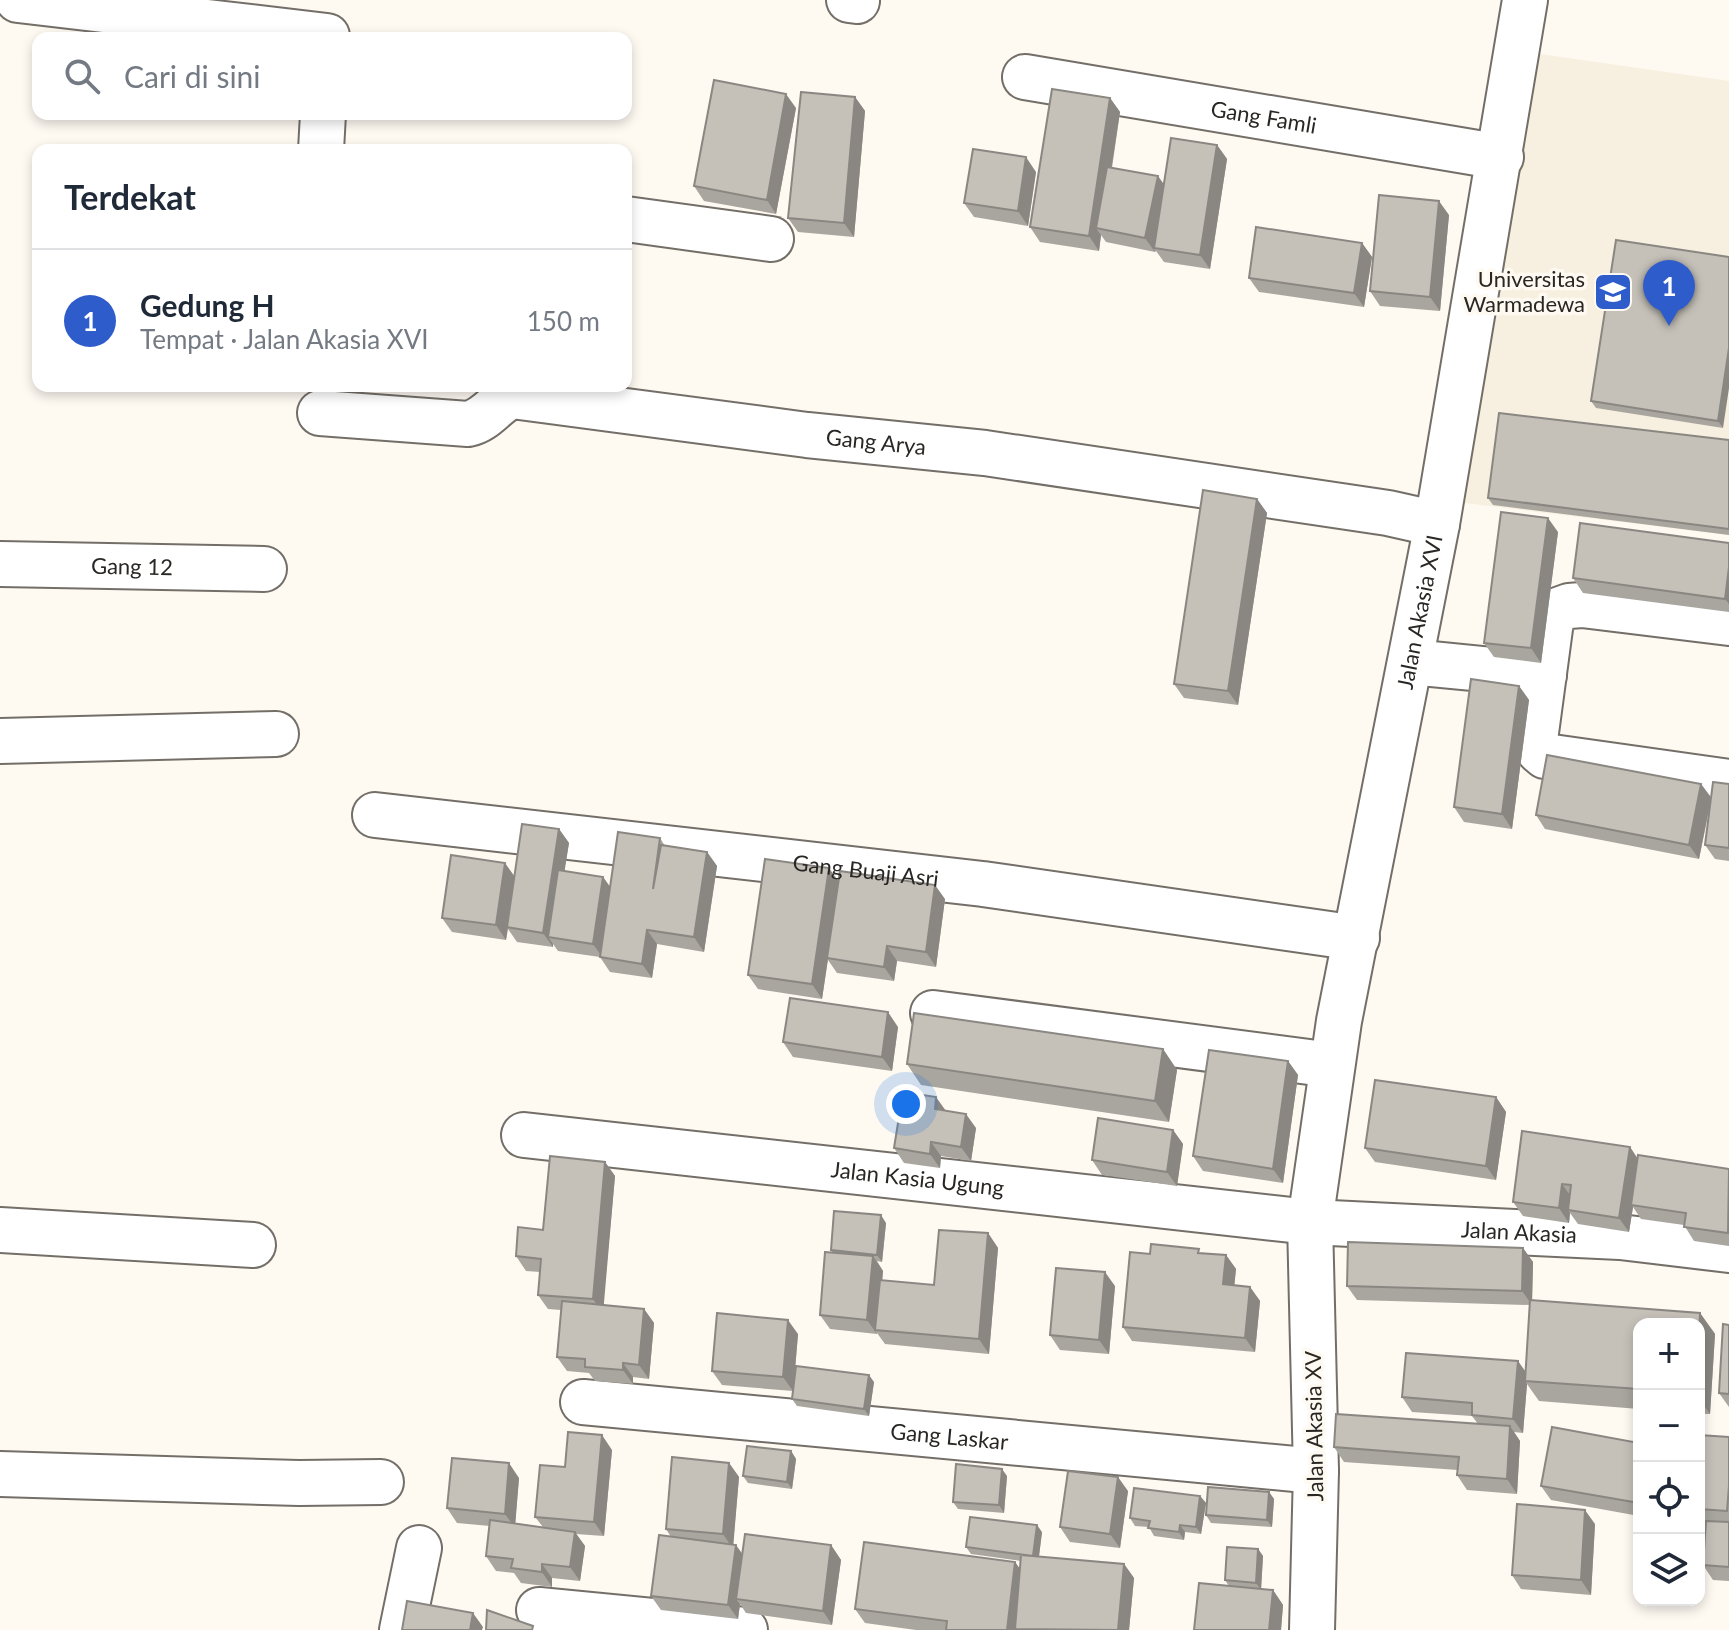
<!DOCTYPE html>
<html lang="id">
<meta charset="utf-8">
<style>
:root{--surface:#fff;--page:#f2f2f3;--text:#1f2937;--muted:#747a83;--line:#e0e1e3;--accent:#2f5ccb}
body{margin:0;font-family:Lato,sans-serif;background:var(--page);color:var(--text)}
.controls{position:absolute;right:24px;bottom:24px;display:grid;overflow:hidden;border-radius:16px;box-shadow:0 4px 12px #0003}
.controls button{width:72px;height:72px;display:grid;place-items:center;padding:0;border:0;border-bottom:2px solid var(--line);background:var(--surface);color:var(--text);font:40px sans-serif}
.you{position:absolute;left:906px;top:1104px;width:28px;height:28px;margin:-20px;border:6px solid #fff;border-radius:50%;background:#1a73e8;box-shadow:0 0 0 12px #1a73e833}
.badge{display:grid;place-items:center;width:52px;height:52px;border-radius:50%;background:var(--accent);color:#fff;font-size:26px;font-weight:700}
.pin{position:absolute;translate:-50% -66px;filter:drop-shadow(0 2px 4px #0008)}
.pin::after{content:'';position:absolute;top:42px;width:28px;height:24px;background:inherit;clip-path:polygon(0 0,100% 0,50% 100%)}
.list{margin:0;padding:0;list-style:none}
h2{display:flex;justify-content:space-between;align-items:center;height:104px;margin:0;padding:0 32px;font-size:34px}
h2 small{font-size:26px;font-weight:400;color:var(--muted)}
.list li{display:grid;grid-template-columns:52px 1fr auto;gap:24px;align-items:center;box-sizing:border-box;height:144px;padding:0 32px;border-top:2px solid var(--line)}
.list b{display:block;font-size:30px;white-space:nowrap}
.list p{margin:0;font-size:26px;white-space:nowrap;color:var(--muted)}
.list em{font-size:26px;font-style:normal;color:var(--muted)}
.icon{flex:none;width:44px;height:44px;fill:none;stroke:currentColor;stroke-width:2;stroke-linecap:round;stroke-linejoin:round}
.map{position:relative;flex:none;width:1729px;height:1630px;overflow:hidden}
.search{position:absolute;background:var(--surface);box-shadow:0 4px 12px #0003;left:32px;top:32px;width:600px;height:88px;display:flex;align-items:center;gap:20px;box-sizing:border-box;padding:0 28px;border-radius:16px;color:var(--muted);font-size:30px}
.panel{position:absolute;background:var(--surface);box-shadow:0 4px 12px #0003;left:32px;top:144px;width:600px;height:248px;border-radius:16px}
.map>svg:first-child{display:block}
.built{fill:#f7efdf}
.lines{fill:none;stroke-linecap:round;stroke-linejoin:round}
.minor-casing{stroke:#736f68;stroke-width:48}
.minor{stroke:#fff;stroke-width:44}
.wall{fill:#a9a69f}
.shaded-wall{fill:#8a8782}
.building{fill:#c5c1b9;stroke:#8a8782;stroke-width:2}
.labels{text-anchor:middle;stroke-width:7;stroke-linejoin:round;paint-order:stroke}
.street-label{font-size:22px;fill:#292724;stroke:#fef9f1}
.poi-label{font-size:22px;fill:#292724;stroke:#fef9f1;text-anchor:end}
</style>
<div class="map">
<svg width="1729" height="1630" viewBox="0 0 1729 1630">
<rect width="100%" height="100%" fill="#fef9f1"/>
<!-- built -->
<path class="built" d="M1533,53L1729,81V535L1465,503Z"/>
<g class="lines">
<!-- minor casing -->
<g class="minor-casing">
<g id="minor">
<path d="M18,0L327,36"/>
<path d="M849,0L857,1"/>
<path id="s1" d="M1025,77L1501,157"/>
<path d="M321,150L323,114"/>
<path d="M626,219L771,239"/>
<path id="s2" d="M320,413L468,424C487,420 495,403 512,396L807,435L985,453L1388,513L1437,524"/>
<path id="s3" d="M0,564L264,569"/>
<path d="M1729,623L1582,605L1569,606L1558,610L1551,621L1535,740L1539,751L1545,756L1729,782"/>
<path d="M1411,662L1544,675"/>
<path d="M0,741L276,734"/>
<path id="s4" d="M375,815L983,884L1357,938"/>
<path d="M933,1013L1332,1065"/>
<path id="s5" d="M524,1135L1310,1222L1620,1237L1729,1250"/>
<path d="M0,1230L253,1245"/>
<path id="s6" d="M583,1402L1316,1471"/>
<path d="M0,1474L299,1483L381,1482"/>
<path d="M539,1610L745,1630"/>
<path d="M402,1630L419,1548"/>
<path id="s7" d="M1312,1630L1316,1471L1310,1222L1339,1021L1437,524L1525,0"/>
</g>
</g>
<!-- minor -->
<use href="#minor" class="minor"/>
</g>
<!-- wall -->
<path class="wall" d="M855,97L865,111L854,237L798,232L788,218Z
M1110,98L1120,112L1112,168L1164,185L1217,145L1227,159L1210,269L1164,262L1156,251L1155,252L1106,242L1101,235L1099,251L1040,242L1030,227Z
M796,108L776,214L704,201L694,186Z
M1036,172L1028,226L974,217L964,203Z
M1449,215L1440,311L1380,306L1370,291Z
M1616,240L1723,428L1596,408L1591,401Z
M1362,243L1372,257L1364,307L1259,292L1249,278Z
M1729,440V535L1493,505L1488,498Z
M1257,499L1267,513L1238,705L1184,698L1174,684Z
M1558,532L1541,663L1494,657L1484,643Z
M1729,543V612L1583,593L1573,578Z
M1519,686L1529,700L1512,829L1464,822L1454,807Z
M1701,784L1711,797L1729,784V861L1715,859L1705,845L1710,806L1699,859L1545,829L1536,815Z
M559,829L569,843L564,871L603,877L610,887L660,838L665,846L707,852L717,866L704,952L657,944L652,978L610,972L600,957L558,951L553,944V947L517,942L508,929L506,940L452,932L442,918L514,876Z
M839,881L945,899L936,967L897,961L894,981L837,973L828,960L822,999L758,989L748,975Z
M898,1027L892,1071L793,1057L783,1042Z
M1163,1049L1177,1070L1169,1122L921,1085L907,1064Z
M1288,1061L1298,1075L1283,1183L1203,1171L1193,1156Z
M1496,1097L1506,1112L1496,1180L1375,1162L1365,1148Z
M946,1110L976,1128L971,1161L941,1156L940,1168L904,1163L894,1148Z
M1173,1130L1183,1144L1177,1186L1102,1175L1092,1160Z
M1630,1147L1638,1159L1729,1169V1246L1694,1241L1684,1225L1641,1219L1633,1207L1629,1232L1578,1224L1570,1213L1569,1223L1523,1216L1513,1202Z
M605,1162L615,1176L603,1305L644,1309L654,1323L649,1379L633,1377V1384L595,1381L589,1373L567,1371L557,1357L561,1310L548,1309L538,1295L540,1272L526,1271L516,1256L543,1230Z
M886,1223L882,1262L877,1261L883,1271L882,1280L934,1285L988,1233L998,1248L989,1354L885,1344L877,1333V1334L830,1329L820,1315L833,1253L831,1250Z
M1523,1248L1533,1262L1532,1300L1700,1313L1715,1334L1710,1414H1699V1324H1639V1409L1539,1401L1527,1384L1523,1433L1514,1432L1520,1441L1517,1494L1467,1490L1457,1475L1458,1470L1344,1462L1334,1447L1478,1424L1472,1416L1412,1412L1402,1397L1526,1372L1530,1305L1357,1300L1347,1286Z
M1202,1253L1226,1255L1236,1269L1234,1286L1250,1287L1260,1301L1255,1352L1132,1341L1123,1327L1150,1254Z
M1115,1286L1109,1354L1060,1350L1050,1335Z
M1729,1325V1407L1719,1393Z
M798,1334L794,1384L874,1382L869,1416L797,1406L792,1399L793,1391L722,1385L712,1371Z
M1699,1435L1729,1437V1581L1713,1580L1703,1565L1705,1522H1699Z
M1639,1443V1516L1551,1500L1541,1486Z
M612,1450L604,1536L576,1534L585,1546L580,1581L552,1578V1587L521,1583L514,1573L496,1571L486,1556L490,1526L457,1523L447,1508L519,1478L515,1523L543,1527L535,1517L565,1467Z
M791,1451L796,1459L792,1489L748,1483L743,1476Z
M729,1463L739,1477L733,1544L742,1554L831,1545L841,1560L832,1625L746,1613L740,1604L738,1619L661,1610L651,1596L671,1537L666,1529Z
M1007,1476L1004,1513L958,1509L953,1502Z
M1128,1491L1120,1548L1070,1542L1060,1527Z
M1269,1492L1274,1499L1272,1527L1211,1523L1206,1515Z
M1200,1496L1206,1503L1201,1534L1185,1532L1184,1540L1154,1536L1149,1527L1135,1526L1130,1518Z
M1595,1524L1591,1595L1521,1589L1512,1575Z
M1042,1532L1039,1557L1124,1564L1134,1578L1129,1630H916L865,1623L855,1609L1015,1562L1020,1569L1021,1561L971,1554L966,1547Z
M1258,1549L1263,1556L1261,1589L1273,1590L1283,1605L1281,1630H1194L1229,1586L1225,1580Z"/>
<!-- shaded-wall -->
<path class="shaded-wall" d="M786,94L796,108L776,214L767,200Z
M855,97L865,111L854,237L844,223Z
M1110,98L1120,112L1102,229L1096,228L1101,235L1099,251L1089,236Z
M1217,145L1227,159L1210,269L1200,255Z
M1026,157L1036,172L1028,226L1018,211Z
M1158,176L1168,190L1154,248L1155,252L1145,238Z
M1439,201L1449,215L1440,311L1430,297Z
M1362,243L1372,257L1364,307L1354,293Z
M1729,348V388L1723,428L1718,421Z
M1257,499L1267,513L1238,705L1228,691Z
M1548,518L1558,532L1541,663L1531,648Z
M1729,567V604L1725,599Z
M1519,686L1529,700L1512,829L1502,814Z
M1701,784L1711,798L1699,859L1689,845Z
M559,829L569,843L554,938L548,937L553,944V947L543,933Z
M707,852L717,866L704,952L694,937Z
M505,863L515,877L506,940L496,925Z
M829,868L839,882L822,999L812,984Z
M603,877L613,891L603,958L593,944Z
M935,885L945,899L936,967L926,952Z
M647,930L657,944L652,978L642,964Z
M887,946L897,961L894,981L884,967Z
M888,1012L898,1027L892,1071L882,1057Z
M1163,1049L1177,1070L1169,1122L1155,1101Z
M1288,1061L1298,1075L1283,1183L1273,1169Z
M936,1097L946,1111L935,1109Z
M1496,1097L1506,1112L1496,1180L1486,1166Z
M966,1114L976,1128L971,1161L961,1147Z
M1173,1130L1183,1144L1177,1186L1167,1172Z
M931,1142L941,1156L940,1168L930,1154Z
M1630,1147L1639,1161L1631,1205L1633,1207L1629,1232L1619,1218Z
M605,1162L615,1176L603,1314L593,1299Z
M1562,1184L1572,1198L1568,1210L1570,1213L1569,1223L1559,1208Z
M881,1215L886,1223L882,1262L877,1255Z
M988,1233L998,1248L989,1354L979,1339Z
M1523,1248L1533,1262L1532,1305L1522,1291Z
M1226,1255L1236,1269L1233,1299L1223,1284Z
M873,1256L883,1271L878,1330H875L877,1334L867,1320Z
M1105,1272L1115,1286L1109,1354L1099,1340Z
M1250,1287L1260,1301L1255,1352L1245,1338Z
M644,1309L654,1323L649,1379L639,1365Z
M1700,1313L1715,1334L1710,1414L1699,1399V1335Z
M788,1320L798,1334L793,1391L783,1377Z
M1518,1361L1528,1375L1525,1381L1527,1384L1523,1433L1513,1419Z
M623,1363L633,1377V1384L623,1370Z
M869,1375L874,1382L869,1416L864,1409Z
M1510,1426L1520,1441L1517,1494L1507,1479Z
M602,1435L612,1450L604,1536L594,1522Z
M791,1451L796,1459L792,1489L787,1482Z
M509,1463L519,1478L515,1528L505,1514Z
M729,1463L739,1477L733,1549L723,1534Z
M1002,1469L1007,1476L1004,1513L999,1505Z
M1118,1477L1128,1491L1120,1548L1110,1534Z
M1269,1492L1274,1499L1272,1527L1267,1520Z
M1200,1496L1206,1503L1201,1534L1196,1527Z
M1585,1510L1595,1524L1591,1595L1581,1580Z
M1037,1525L1042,1532L1038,1563L1033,1556Z
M1180,1525L1185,1532L1184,1540L1179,1532Z
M575,1532L585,1546L580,1581L570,1567Z
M736,1545L746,1559L736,1599L740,1604L738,1619L728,1605Z
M831,1545L841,1560L832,1625L823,1611Z
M1258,1549L1263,1556L1261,1590L1256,1583Z
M1015,1562L1025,1576L1016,1630H1007Z
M542,1564L552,1578V1587L542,1572Z
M1124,1564L1134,1578L1129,1630H1118Z
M1273,1590L1283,1605L1281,1630H1269Z
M473,1613L483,1627L482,1630H470Z"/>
<!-- building -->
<path class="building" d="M714,80L786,94L767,200L694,186Z
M1052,89L1110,98L1089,236L1030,227Z
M801,92L855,97L844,223L788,218Z
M1171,138L1217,145L1200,255L1154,248Z
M973,149L1026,157L1018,211L964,203Z
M1107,167L1158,176L1145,238L1096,228Z
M1379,195L1439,201L1430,297L1370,291Z
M1256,227L1362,243L1354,293L1249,278Z
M1616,240L1729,257V348L1718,421L1591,401Z
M1499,413L1729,440V529L1488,498Z
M1203,490L1257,499L1228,691L1174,684Z
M1501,512L1548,518L1531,648L1484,643Z
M1580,523L1729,543V567L1725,599L1573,578Z
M1471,679L1519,686L1502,814L1454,807Z
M1547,755L1701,784L1689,845L1536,815Z
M1713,782L1729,784V848L1705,845Z
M522,824L559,829L543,933L507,927Z
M618,832L660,838L653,889L661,845L707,852L694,937L647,930L642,964L600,957Z
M451,855L505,863L496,925L442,918Z
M765,859L829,868L812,984L748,975Z
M558,870L603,877L593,944L548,937Z
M840,871L935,885L926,952L887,946L884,967L827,958Z
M790,998L888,1012L882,1057L783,1042Z
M914,1013L1163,1049L1155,1101L907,1064Z
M1209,1050L1288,1061L1273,1169L1193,1156Z
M1375,1080L1496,1097L1486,1166L1365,1148Z
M903,1092L936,1097L935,1109L966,1114L961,1147L931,1142L930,1154L894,1148Z
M1098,1118L1173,1130L1167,1172L1092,1160Z
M1522,1131L1630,1147L1619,1218L1568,1210L1571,1185L1562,1184L1559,1208L1513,1202Z
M1638,1155L1729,1169L1728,1233L1684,1227L1686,1213L1631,1205Z
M550,1156L605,1162L593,1299L538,1295L541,1259L516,1256L518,1227L543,1230Z
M834,1211L881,1215L877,1255L831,1250Z
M939,1230L988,1233L979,1339L875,1330L880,1280L934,1285Z
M1348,1242L1523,1248L1522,1291L1347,1286Z
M1151,1244L1199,1249L1198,1253L1226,1255L1223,1284L1250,1287L1245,1338L1123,1327L1130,1252L1150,1254Z
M825,1252L873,1256L867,1320L820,1315Z
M1056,1268L1105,1272L1099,1340L1050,1335Z
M1530,1300L1700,1313L1699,1335V1324H1639V1389L1525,1381Z
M562,1301L644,1309L639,1365L623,1363V1370L585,1367V1359L557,1357Z
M717,1313L788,1320L783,1377L712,1371Z
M1723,1324L1729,1325V1394L1719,1393Z
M1406,1353L1518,1361L1513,1419L1472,1415V1403L1402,1397Z
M796,1366L869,1375L864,1409L792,1399Z
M1336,1414L1510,1426L1507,1479L1457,1475L1459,1457L1334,1447Z
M1552,1427L1639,1443V1503L1541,1486Z
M568,1432L602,1435L594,1522L535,1517L540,1465L565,1467Z
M1699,1435L1729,1437V1486L1727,1511L1699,1509Z
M747,1446L791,1451L787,1482L743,1476Z
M672,1457L729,1463L723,1534L666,1529Z
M452,1458L509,1463L505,1514L447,1508Z
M956,1464L1002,1469L999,1505L953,1502Z
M1068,1471L1118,1477L1110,1534L1060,1527Z
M1208,1487L1269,1492L1267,1520L1206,1515Z
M1134,1488L1200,1496L1196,1527L1180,1525L1179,1532L1148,1528L1150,1521L1130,1518Z
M1517,1504L1585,1510L1581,1580L1512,1575Z
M970,1517L1037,1525L1033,1556L966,1547Z
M490,1520L575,1532L570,1567L542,1564V1572L511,1568L513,1559L486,1556Z
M1706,1521L1729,1522V1567L1703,1565Z
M745,1534L831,1545L823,1611L736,1599Z
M659,1535L736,1545L728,1605L651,1596Z
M864,1542L1015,1562L1007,1630H946L947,1621L855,1609Z
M1227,1547L1258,1549L1256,1583L1225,1580Z
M1021,1555L1124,1564L1118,1630L1015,1629Z
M1199,1583L1273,1590L1269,1630H1194Z
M407,1601L473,1613L470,1630H402Z
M487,1610L533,1626L532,1630H486Z"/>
<!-- icons -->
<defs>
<g id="university-square" transform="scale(2)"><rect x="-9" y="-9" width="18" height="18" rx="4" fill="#2f5ccb" stroke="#fef9f1"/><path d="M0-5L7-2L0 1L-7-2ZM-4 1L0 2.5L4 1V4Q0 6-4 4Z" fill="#fff"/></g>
</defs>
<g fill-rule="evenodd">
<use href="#university-square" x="1613" y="292"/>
</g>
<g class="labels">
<!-- street labels -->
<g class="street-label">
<text dy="8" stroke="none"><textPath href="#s1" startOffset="242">Gang Famli</textPath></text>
<text dy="8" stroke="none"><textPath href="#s2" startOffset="568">Gang Arya</textPath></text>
<text dy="8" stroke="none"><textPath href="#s3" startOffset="132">Gang 12</textPath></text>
<text dy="8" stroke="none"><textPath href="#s7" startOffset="1028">Jalan Akasia XVI</textPath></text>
<text dy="8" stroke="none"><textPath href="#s4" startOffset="494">Gang Buaji Asri</textPath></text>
<text dy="8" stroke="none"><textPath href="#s5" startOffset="396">Jalan Kasia Ugung</textPath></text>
<text dy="8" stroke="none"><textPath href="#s5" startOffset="1000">Jalan Akasia</textPath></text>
<text transform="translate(1314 1426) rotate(-91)" y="8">Jalan Akasia XV</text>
<text dy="8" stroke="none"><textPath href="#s6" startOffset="368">Gang Laskar</textPath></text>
</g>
<!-- poi labels -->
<g class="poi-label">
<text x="1585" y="287">Universitas<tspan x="1585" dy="25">Warmadewa</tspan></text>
</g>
</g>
</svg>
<div class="controls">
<button>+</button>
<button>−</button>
<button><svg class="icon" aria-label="locate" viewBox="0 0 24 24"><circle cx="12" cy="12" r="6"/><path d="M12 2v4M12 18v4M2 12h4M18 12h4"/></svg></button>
<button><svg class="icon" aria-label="layers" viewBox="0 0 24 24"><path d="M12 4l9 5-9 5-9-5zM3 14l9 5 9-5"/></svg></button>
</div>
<div class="you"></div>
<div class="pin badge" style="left:1669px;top:326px">1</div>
<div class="search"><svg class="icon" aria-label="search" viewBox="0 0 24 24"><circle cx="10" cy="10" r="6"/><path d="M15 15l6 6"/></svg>Cari di sini</div>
<section class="panel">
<h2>Terdekat<small></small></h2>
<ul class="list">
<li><span class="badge">1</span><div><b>Gedung H</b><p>Tempat · Jalan Akasia XVI</p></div><em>150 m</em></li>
</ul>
</section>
</div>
